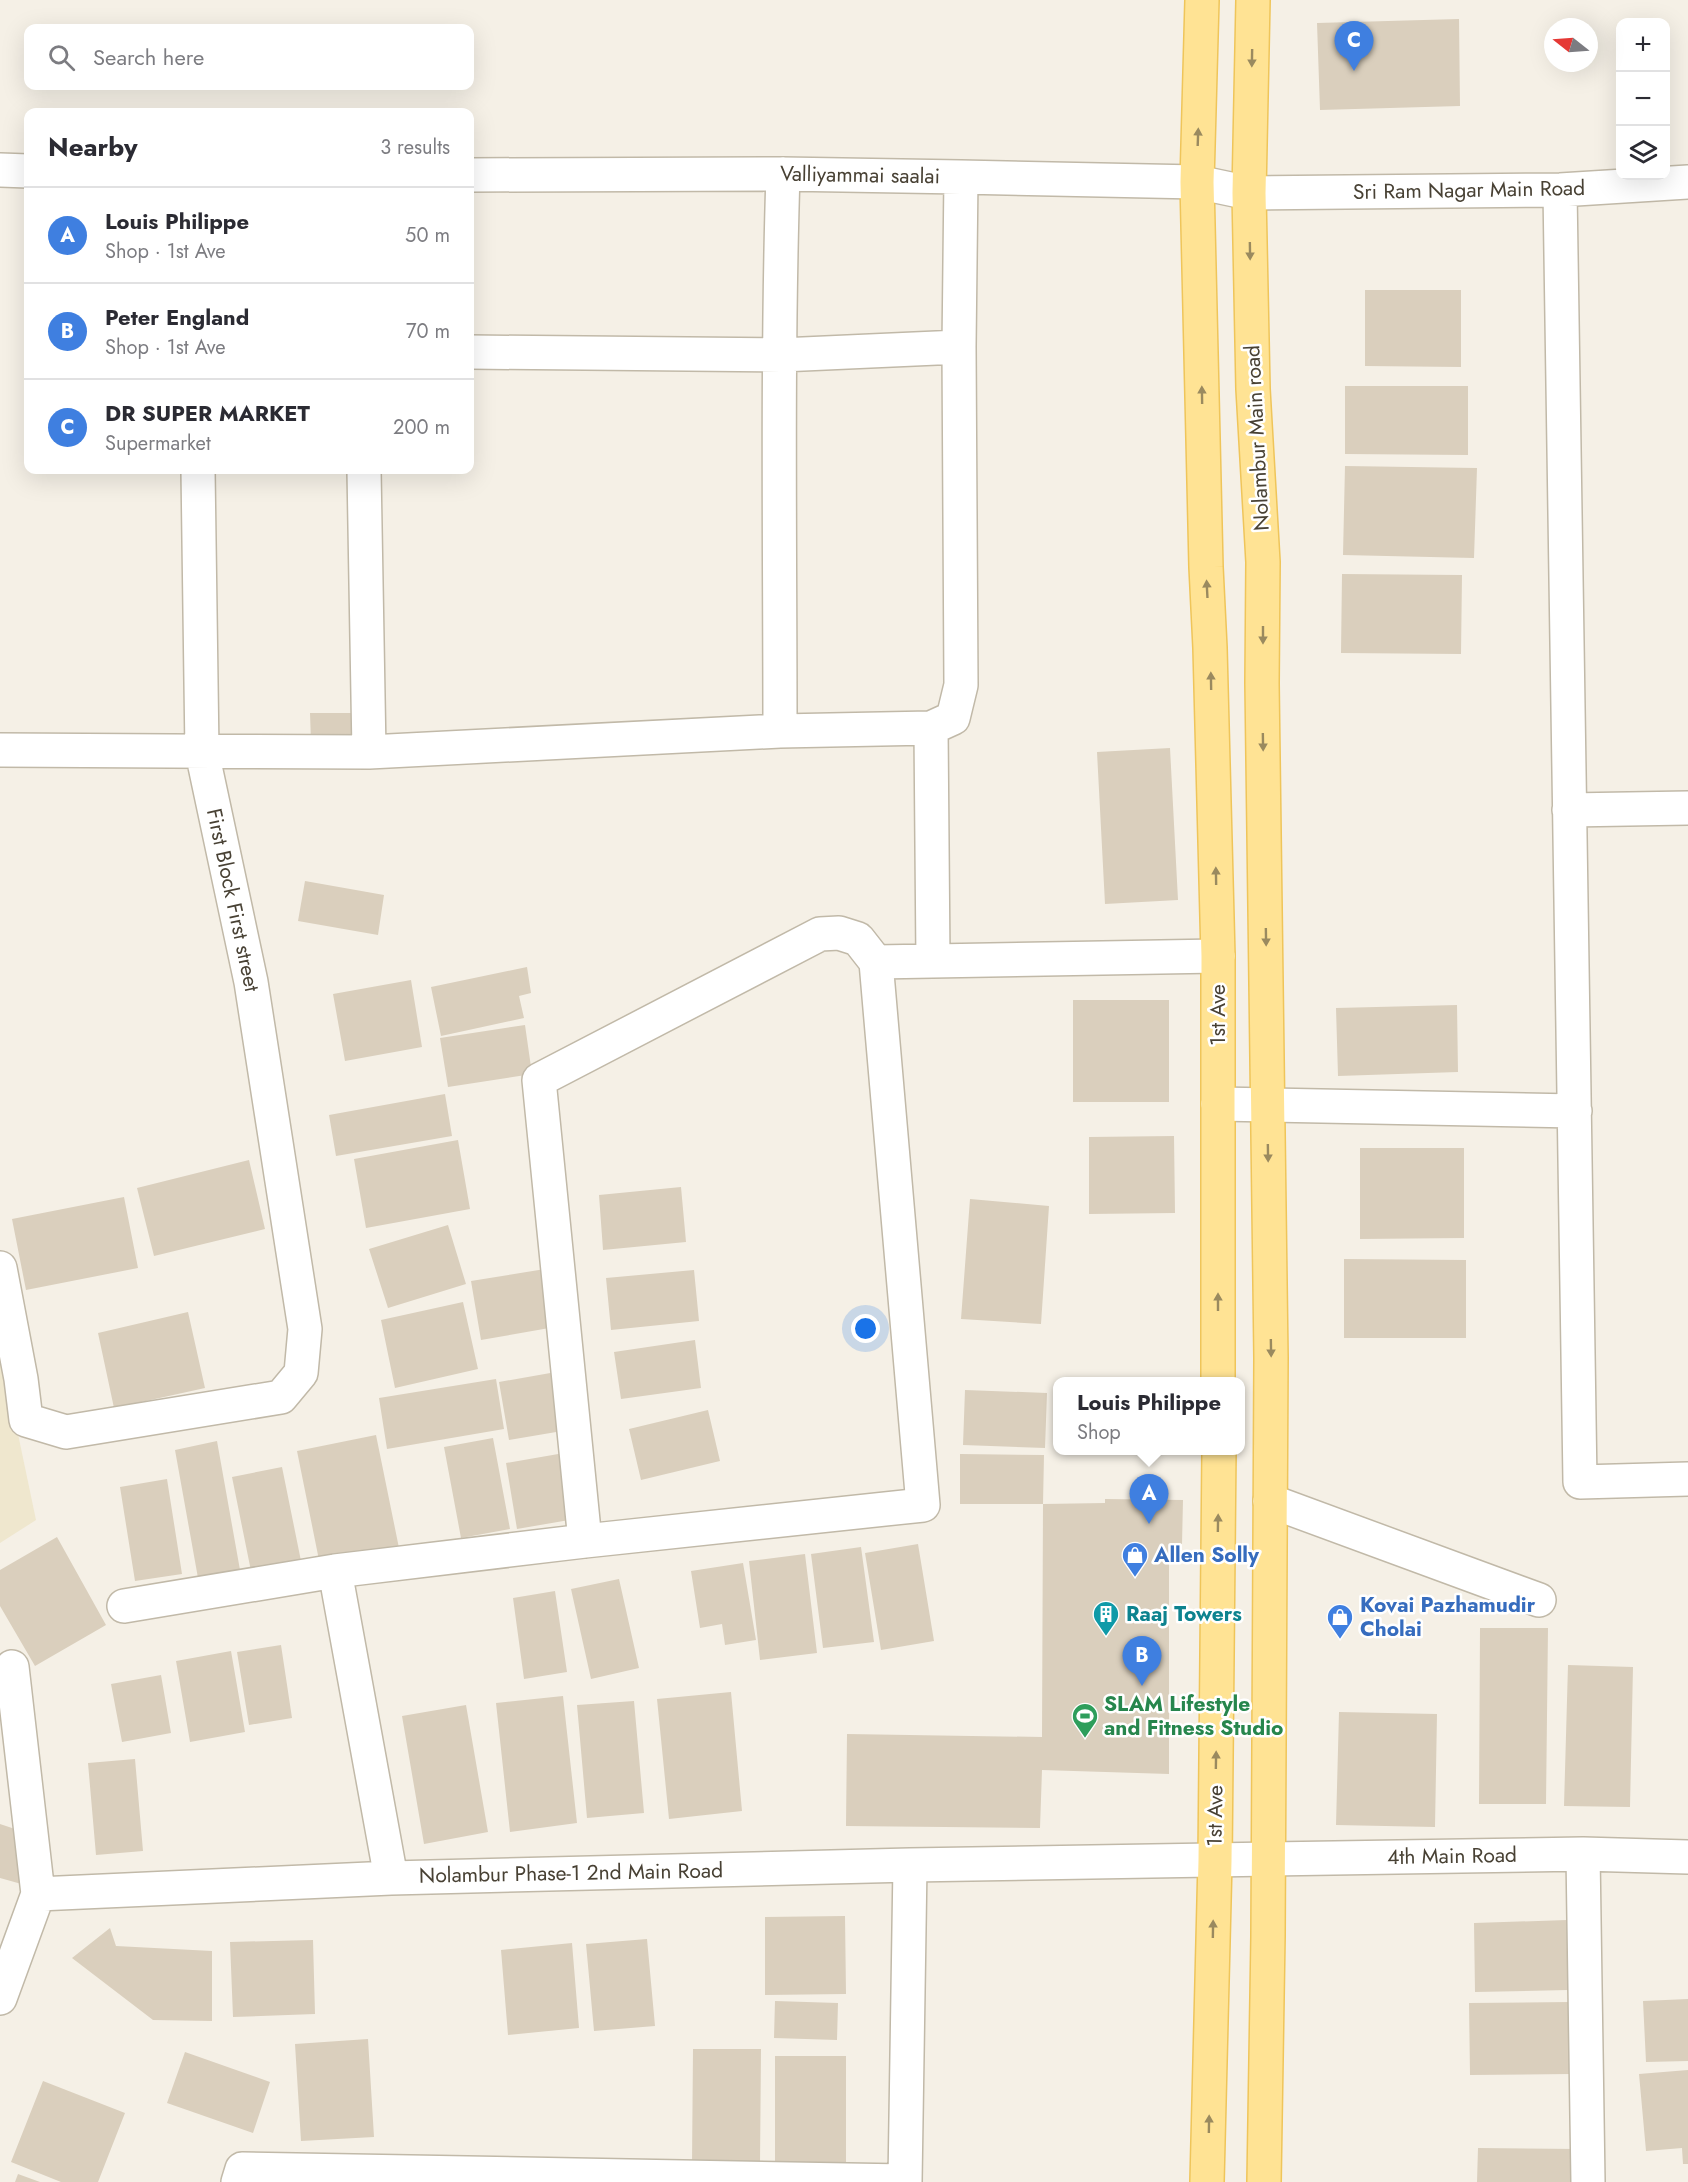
<!DOCTYPE html>
<meta charset="utf-8">
<style>
:root{--surface:#fff;--page:#f2f2f3;--text:#2b2b33;--muted:#7c7c81;--line:#e1e1e2;--accent:#ff3b12}
body{margin:0;font-family:Jost,sans-serif;background:var(--page);color:var(--text)}
.controls{position:absolute;right:18px;top:18px;display:grid;overflow:hidden;border-radius:12px;box-shadow:0 6px 24px #0002}
.controls button{width:54px;height:54px;display:grid;place-items:center;padding:0;border:0;border-bottom:2px solid var(--line);background:var(--surface);color:var(--text);font:30px sans-serif}
.compass{position:absolute;left:1544px;top:18px;width:54px;height:54px;border-radius:50%;background:var(--surface);box-shadow:0 6px 24px #0002;rotate:287deg}
.you{position:absolute;left:866px;top:1329px;width:21px;height:21px;margin:-15px;border:4px solid #fff;border-radius:50%;background:#1a73e8;box-shadow:0 0 0 9px #1a73e833}
.badge{display:grid;place-items:center;width:39px;height:39px;border-radius:50%;background:var(--accent);color:#fff;font-size:20px;font-weight:700}
.pin{position:absolute;translate:-50% -50px;filter:drop-shadow(0 2px 3px #0008)}
.pin::after{content:'';position:absolute;top:32px;width:21px;height:18px;background:inherit;clip-path:polygon(0 0,100% 0,50% 100%)}
.popup{position:absolute;left:1053px;top:1377px;width:192px;height:78px;box-sizing:border-box;display:grid;place-content:center;border-radius:12px;background:var(--surface);filter:drop-shadow(0 2px 4px #0005);font-size:20px;white-space:nowrap;color:var(--muted)}
.popup b{font-size:22px;color:var(--text)}
.popup::after{content:'';position:absolute;left:50%;top:100%;margin-left:-12px;border:12px solid transparent;border-top-color:var(--surface)}
.list{margin:0;padding:0;list-style:none}
h2{display:flex;justify-content:space-between;align-items:center;height:78px;margin:0;padding:0 24px;font-size:26px}
h2 small{font-size:20px;font-weight:400;color:var(--muted)}
.list li{display:grid;grid-template-columns:39px 1fr auto;gap:18px;align-items:center;box-sizing:border-box;height:96px;padding:0 24px;border-top:2px solid var(--line)}
.list b{display:block;font-size:22px;white-space:nowrap}
.list p{margin:0;font-size:20px;white-space:nowrap;color:var(--muted)}
.list em{font-size:20px;font-style:normal;color:var(--muted)}
.icon{flex:none;width:33px;height:33px;fill:none;stroke:currentColor;stroke-width:2;stroke-linecap:round;stroke-linejoin:round}
.map{position:relative;flex:none;width:1688px;height:2182px;overflow:hidden}
.search{position:absolute;background:var(--surface);box-shadow:0 6px 24px #0002;left:24px;top:24px;width:450px;height:66px;display:flex;align-items:center;gap:15px;box-sizing:border-box;padding:0 21px;border-radius:12px;color:var(--muted);font-size:22px}
.panel{position:absolute;background:var(--surface);box-shadow:0 6px 24px #0002;left:24px;top:108px;width:450px;height:366px;border-radius:12px}
.map>svg:first-child{display:block}
.education{fill:#efe7ce}
.building{fill:#dacfbd}
.lines{fill:none;stroke-linecap:round;stroke-linejoin:round}
.minor-casing{stroke:#c1b9a8;stroke-width:36}
.major-casing{stroke:#efc55a;stroke-width:36}
.minor{stroke:#fff;stroke-width:33}
.major{stroke:#ffe394;stroke-width:33}
.oneway{fill:#9a8a5f}
.labels{text-anchor:middle;stroke-width:5;stroke-linejoin:round;paint-order:stroke}
.street-label{font-size:21px;fill:#484134;stroke:#fff}
.shop-label{font-size:21px;font-weight:bold;fill:#366cbe;stroke:#fff;text-anchor:start}
.culture-label{font-size:21px;font-weight:bold;fill:#0d838f;stroke:#fff;text-anchor:start}
.leisure-label{font-size:21px;font-weight:bold;fill:#27864d;stroke:#fff;text-anchor:start}
</style>
<div class="map">
<svg width="1688" height="2182" viewBox="0 0 1688 2182">
<rect width="100%" height="100%" fill="#f5f0e6"/>
<!-- education -->
<path class="education" d="M0,1348L36,1520L0,1543Z"/>
<!-- building -->
<path class="building" d="M1459,19L1460,106L1320,110L1317,23Z
M1365,290H1461V367L1365,366Z
M1345,386H1468V455L1345,454Z
M1345,466L1477,468L1474,558L1343,555Z
M1342,574L1462,575L1461,654L1341,653Z
M310,713H353V742H311Z
M1170,748L1178,900L1105,904L1097,752Z
M305,881L384,895L378,935L298,921Z
M527,967L531,993L519,996L524,1018L441,1036L431,987Z
M411,980L422,1047L345,1061L333,994Z
M1073,1000H1169V1102H1073Z
M1457,1005L1458,1072L1338,1076L1336,1008Z
M525,1025L532,1074L448,1087L440,1038Z
M445,1094L452,1136L336,1156L329,1115Z
M1174,1136L1175,1213L1089,1214V1137Z
M458,1140L470,1209L366,1228L354,1159Z
M1360,1148H1464V1238L1360,1239Z
M249,1160L265,1229L154,1256L137,1188Z
M681,1187L686,1242L603,1250L599,1195Z
M124,1197L138,1268L26,1290L12,1219Z
M970,1199L1049,1206L1041,1324L961,1319Z
M448,1225L466,1284L388,1308L369,1249Z
M1344,1259L1466,1260V1338H1344Z
M545,1269L555,1327L481,1340L471,1281Z
M694,1270L699,1321L611,1330L606,1278Z
M463,1302L478,1369L395,1388L381,1320Z
M188,1312L205,1388L114,1408L98,1333Z
M695,1340L701,1388L621,1399L614,1352Z
M556,1372L568,1430L509,1440L499,1382Z
M496,1379L504,1429L387,1449L379,1398Z
M965,1390L1047,1393L1045,1448L963,1445Z
M708,1410L720,1461L641,1480L629,1429Z
M376,1435L399,1548L320,1565L297,1451Z
M493,1438L510,1529L461,1538L444,1447Z
M217,1441L240,1570L198,1578L175,1450Z
M564,1453L575,1519L517,1529L506,1463Z
M960,1454L1044,1455L1043,1504L1105,1503V1499L1183,1500L1182,1544H1169V1774L1042,1770L1040,1828L846,1826L847,1734L1042,1737L1043,1504H960Z
M282,1467L301,1561L251,1571L232,1477Z
M167,1479L182,1574L135,1581L120,1487Z
M57,1537L106,1625L35,1666L0,1606V1570Z
M918,1544L934,1641L881,1650L865,1553Z
M861,1547L874,1642L823,1648L811,1554Z
M805,1554L817,1653L760,1660L749,1561Z
M743,1563L756,1640L725,1645L722,1624L700,1628L691,1571Z
M619,1579L639,1668L591,1679L571,1589Z
M555,1591L567,1672L524,1679L513,1598Z
M1480,1628H1548L1546,1804H1479Z
M281,1645L292,1718L249,1725L237,1652Z
M231,1651L245,1732L190,1742L176,1661Z
M1568,1665L1633,1667L1630,1807L1564,1806Z
M161,1675L171,1733L122,1742L111,1684Z
M731,1692L742,1811L669,1819L657,1699Z
M563,1696L577,1823L510,1832L496,1703Z
M634,1701L644,1813L587,1818L577,1705Z
M466,1705L488,1832L424,1844L402,1716Z
M1339,1712L1437,1714L1435,1827L1336,1825Z
M135,1759L143,1851L96,1855L88,1763Z
M0,1824L18,1830L25,1885L0,1878Z
M845,1916L846,1994L765,1995V1917Z
M1567,1920L1568,1990L1475,1992L1474,1923Z
M110,1928L116,1946L212,1951V2021L153,2020L72,1958Z
M647,1939L655,2026L594,2031L586,1944Z
M313,1940L315,2014L233,2017L230,1942Z
M572,1943L579,2028L508,2035L501,1950Z
M1688,1999V2061L1646,2062L1643,2001Z
M775,2001L838,2003L837,2040L774,2038Z
M1570,2002L1571,2074L1470,2075L1469,2003Z
M368,2039L374,2137L301,2141L295,2044Z
M693,2049H761L760,2164H692Z
M185,2052L270,2082L253,2133L167,2103Z
M775,2056H846V2163H775Z
M1688,2070V2164H1683L1682,2148L1646,2151L1639,2074Z
M43,2081L125,2113L98,2182H61L11,2162Z
M1478,2148L1579,2149V2182H1477Z
M18,2174L40,2182H15Z"/>
<g class="lines">
<!-- minor casing -->
<g class="minor-casing">
<path id="minor" d="M0,170L28,171
M470,175L783,174L961,177L1197,182L1249,193L1560,190L1688,182
M1560,190L1580,1482L1688,1479
M470,352L781,355L959,347
M364,470L369,752
M931,728L933,961
M780,731C780,545 777,360 783,174
M0,750L369,752L780,731L931,728L953,718L961,685L959,347L961,177
M1569,810L1688,808
M876,962L1218,956
M1218,1104L1575,1111
M0,1268L21,1379L26,1420L66,1432L281,1397L301,1373L305,1329L251,982L202,752L198,470
M1270,1501L1539,1600
M124,1606L335,1571
M12,1667L38,1894
M1583,1854L1588,2182
M391,1878L335,1571L585,1541L923,1505L876,962L858,939L839,933L820,934L539,1080L585,1541
M0,1998L38,1894L391,1878L910,1865L1583,1854L1688,1857
M238,2182L242,2169L905,2181
M905,2182L910,1865"/>
</g>
<!-- major casing -->
<g class="major-casing">
<path id="major" d="M1202,0L1197,182L1206,567L1210,648L1218,956V1382
M1253,0L1249,193L1253,389L1263,562L1262,683L1271,1358L1268,1936L1264,2182
M1207,2182L1215,1861L1219,1450"/>
</g>
<!-- minor -->
<use href="#minor" class="minor"/>
<!-- major -->
<use href="#major" class="major"/>
</g>
<!-- one-way arrows -->
<defs><path id="oneway-solid" d="M-6-.8H1V-3.2L6.5 0L1 3.2V.8H-6Z" transform="scale(1.5)"/></defs>
<g class="oneway">
<use href="#oneway-solid" transform="translate(1252 58) rotate(91)"/>
<use href="#oneway-solid" transform="translate(1198 137) rotate(-88)"/>
<use href="#oneway-solid" transform="translate(1250 251) rotate(89)"/>
<use href="#oneway-solid" transform="translate(1202 395) rotate(-91)"/>
<use href="#oneway-solid" transform="translate(1207 589) rotate(-93)"/>
<use href="#oneway-solid" transform="translate(1263 635) rotate(90)"/>
<use href="#oneway-solid" transform="translate(1211 681) rotate(-91)"/>
<use href="#oneway-solid" transform="translate(1263 742) rotate(89)"/>
<use href="#oneway-solid" transform="translate(1216 876) rotate(-91)"/>
<use href="#oneway-solid" transform="translate(1266 937) rotate(89)"/>
<use href="#oneway-solid" transform="translate(1268 1153) rotate(89)"/>
<use href="#oneway-solid" transform="translate(1218 1302) rotate(-90)"/>
<use href="#oneway-solid" transform="translate(1271 1348) rotate(89)"/>
<use href="#oneway-solid" transform="translate(1218 1523) rotate(-89)"/>
<use href="#oneway-solid" transform="translate(1216 1760) rotate(-89)"/>
<use href="#oneway-solid" transform="translate(1213 1929) rotate(-89)"/>
<use href="#oneway-solid" transform="translate(1209 2124) rotate(-89)"/>
</g>
<!-- icons -->
<defs>
<g id="shop-pin" transform="scale(1.35)"><path d="M0 17L-7.5 6A9.5 9.5 0 1 1 7.5 6Z" fill="#3f7fe0" stroke="#fff"/><path d="M-5-2.5h2.3a2.7 3.5 0 0 1 5.4 0H5L5.5 6h-11ZM-1.5-2.5h3a1.5 2.3 0 0 0-3 0Z" fill="#fff"/></g>
<g id="building-pin" transform="scale(1.35)"><path d="M0 17L-7.5 6A9.5 9.5 0 1 1 7.5 6Z" fill="#0f9aa8" stroke="#fff"/><path d="M-4-6H4V6H1V3H-1V6H-4ZM-2.5-4.3h1.7v1.8h-1.7ZM.8-4.3h1.7v1.8H.8ZM-2.5-1h1.7V.8h-1.7ZM.8-1h1.7V.8H.8Z" fill="#fff"/></g>
<g id="stadium-pin" transform="scale(1.35)"><path d="M0 17L-7.5 6A9.5 9.5 0 1 1 7.5 6Z" fill="#2e9e5b" stroke="#fff"/><path d="M0-5a6.5 5 0 1 0 0 10a6.5 5 0 1 0 0-10ZM-3.5-1.8h7v3.6h-7Z" fill="#fff"/></g>
</defs>
<g fill-rule="evenodd">
<use href="#shop-pin" x="1135" y="1555"/>
<use href="#building-pin" x="1106" y="1614"/>
<use href="#shop-pin" x="1340" y="1617"/>
<use href="#stadium-pin" x="1085" y="1716"/>
</g>
<g class="labels">
<!-- street labels -->
<g class="street-label">
<text transform="translate(860 175) rotate(1)" y="7">Valliyammai saalai</text>
<text transform="translate(1469 190) rotate(-1)" y="7">Sri Ram Nagar Main Road</text>
<text transform="translate(1257 438) rotate(-93)" y="7">Nolambur Main road</text>
<text transform="translate(233 900) rotate(78)" y="7">First Block First street</text>
<text transform="translate(1218 1015) rotate(-90)" y="7">1st Ave</text>
<text transform="translate(1215 1816) rotate(-89)" y="7">1st Ave</text>
<text transform="translate(1452 1856) rotate(-1)" y="7">4th Main Road</text>
<text transform="translate(571 1873) rotate(-1)" y="7">Nolambur Phase-1 2nd Main Road</text>
</g>
<!-- shop labels -->
<g class="shop-label">
<text x="1154" y="1562">Allen Solly</text>
<text x="1360" y="1612">Kovai Pazhamudir<tspan x="1360" dy="24">Cholai</tspan></text>
</g>
<!-- culture labels -->
<g class="culture-label">
<text x="1126" y="1621">Raaj Towers</text>
</g>
<!-- leisure labels -->
<g class="leisure-label">
<text x="1104" y="1711">SLAM Lifestyle<tspan x="1104" dy="24">and Fitness Studio</tspan></text>
</g>
</g>
</svg>
<div class="controls">
<button>+</button>
<button>−</button>
<button><svg class="icon" aria-label="layers" viewBox="0 0 24 24"><path d="M12 4l9 5-9 5-9-5zM3 14l9 5 9-5"/></svg></button>
</div>
<svg class="compass" viewBox="-18 -18 36 36"><path d="M0-13l5 13h-10z" fill="#e53935"/><path d="M0 13l5-13h-10z" fill="#7c7c81"/></svg>
<div class="you"></div>
<div class="pin badge" style="left:1149px;top:1524px;background:#3f7fe0">A</div>
<div class="popup"><b>Louis Philippe</b>Shop</div>
<div class="pin badge" style="left:1142px;top:1686px;background:#3f7fe0">B</div>
<div class="pin badge" style="left:1354px;top:71px;background:#3f7fe0">C</div>
<div class="search"><svg class="icon" aria-label="search" viewBox="0 0 24 24"><circle cx="10" cy="10" r="6"/><path d="M15 15l6 6"/></svg>Search here</div>
<section class="panel">
<h2>Nearby<small>3 results</small></h2>
<ul class="list">
<li><span class="badge" style="background:#3f7fe0">A</span><div><b>Louis Philippe</b><p>Shop · 1st Ave</p></div><em>50 m</em></li>
<li><span class="badge" style="background:#3f7fe0">B</span><div><b>Peter England</b><p>Shop · 1st Ave</p></div><em>70 m</em></li>
<li><span class="badge" style="background:#3f7fe0">C</span><div><b>DR SUPER MARKET</b><p>Supermarket</p></div><em>200 m</em></li>
</ul>
</section>
</div>
